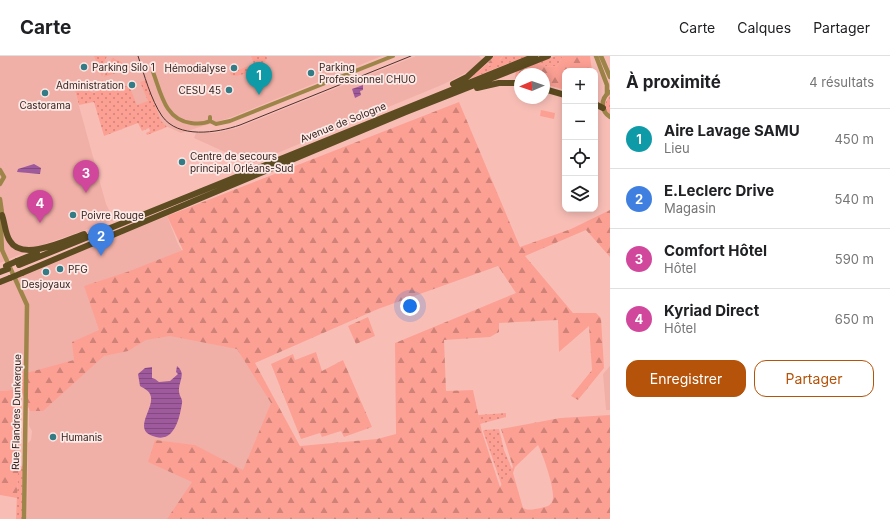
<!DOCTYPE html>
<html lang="fr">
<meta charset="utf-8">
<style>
:root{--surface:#fff;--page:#f6f6f6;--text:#202124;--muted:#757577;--line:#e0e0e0;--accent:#b45309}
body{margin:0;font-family:Inter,sans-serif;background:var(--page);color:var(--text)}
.controls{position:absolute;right:12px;top:12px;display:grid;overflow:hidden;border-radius:8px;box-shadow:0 2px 10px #0003}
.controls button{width:36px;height:36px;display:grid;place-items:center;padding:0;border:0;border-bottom:1px solid var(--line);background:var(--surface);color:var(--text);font:20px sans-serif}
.compass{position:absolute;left:514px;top:12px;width:36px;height:36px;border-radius:50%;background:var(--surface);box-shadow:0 2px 10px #0003;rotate:268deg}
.you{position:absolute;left:410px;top:250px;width:14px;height:14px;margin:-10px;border:3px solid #fff;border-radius:50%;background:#1a73e8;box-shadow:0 0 0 6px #1a73e833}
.badge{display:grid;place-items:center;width:26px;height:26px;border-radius:50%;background:var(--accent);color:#fff;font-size:13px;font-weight:700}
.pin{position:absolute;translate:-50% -33px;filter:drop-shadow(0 1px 2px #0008)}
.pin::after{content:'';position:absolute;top:21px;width:14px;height:12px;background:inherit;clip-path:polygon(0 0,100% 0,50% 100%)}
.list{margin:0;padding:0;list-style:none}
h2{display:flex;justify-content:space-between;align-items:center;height:52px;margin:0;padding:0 16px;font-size:17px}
h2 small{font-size:13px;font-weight:400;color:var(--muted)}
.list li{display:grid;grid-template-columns:26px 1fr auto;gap:12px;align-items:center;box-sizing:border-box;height:60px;padding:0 16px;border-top:1px solid var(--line)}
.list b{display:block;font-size:15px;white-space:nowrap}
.list p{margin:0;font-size:13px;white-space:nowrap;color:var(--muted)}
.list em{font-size:13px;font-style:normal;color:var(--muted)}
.actions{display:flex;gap:8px;padding:12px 16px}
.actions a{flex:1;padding:9px 0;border:1px solid var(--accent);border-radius:12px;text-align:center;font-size:14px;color:var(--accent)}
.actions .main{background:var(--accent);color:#fff}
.icon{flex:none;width:22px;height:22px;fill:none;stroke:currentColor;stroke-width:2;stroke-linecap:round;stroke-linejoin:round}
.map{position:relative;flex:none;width:610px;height:463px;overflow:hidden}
header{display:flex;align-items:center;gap:24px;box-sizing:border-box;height:56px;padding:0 20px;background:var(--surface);border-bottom:1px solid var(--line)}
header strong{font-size:19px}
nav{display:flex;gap:22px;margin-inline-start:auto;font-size:14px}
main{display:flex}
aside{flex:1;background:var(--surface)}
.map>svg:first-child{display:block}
.built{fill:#f1b0a7}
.grass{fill:url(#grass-dots)}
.forest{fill:url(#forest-firs);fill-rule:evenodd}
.garden{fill:#fda094}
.water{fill:url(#water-rules)}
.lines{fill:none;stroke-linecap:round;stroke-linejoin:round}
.minor{stroke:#9d8549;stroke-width:4}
.tertiary{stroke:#9d8549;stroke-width:4.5}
.primary{stroke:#5d4c21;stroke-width:6}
.tram{stroke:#4c332f;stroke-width:1}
.primary-bridge{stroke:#5d4c21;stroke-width:6}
.poi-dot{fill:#337b85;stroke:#fceae7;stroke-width:1.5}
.labels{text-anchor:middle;stroke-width:3.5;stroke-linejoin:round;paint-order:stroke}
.poi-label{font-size:10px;fill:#392320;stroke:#fceae7;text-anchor:start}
.street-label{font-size:10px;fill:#392320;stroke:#fceae7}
</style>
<header>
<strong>Carte</strong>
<nav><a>Carte</a><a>Calques</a><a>Partager</a></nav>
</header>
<main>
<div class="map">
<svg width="610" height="463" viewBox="0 0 610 463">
<defs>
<pattern id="grass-dots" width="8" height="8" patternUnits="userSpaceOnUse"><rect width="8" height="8" fill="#fda094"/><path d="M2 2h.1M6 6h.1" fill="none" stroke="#ce8278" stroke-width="1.8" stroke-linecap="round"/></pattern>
<pattern id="forest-firs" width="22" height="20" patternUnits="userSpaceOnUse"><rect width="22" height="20" fill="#fda094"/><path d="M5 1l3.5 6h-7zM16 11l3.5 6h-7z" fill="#ce8278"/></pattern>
<pattern id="water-rules" width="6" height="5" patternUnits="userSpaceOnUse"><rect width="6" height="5" fill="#9f5a9e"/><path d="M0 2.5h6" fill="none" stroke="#834a80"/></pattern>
</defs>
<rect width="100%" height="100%" fill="#f8beb6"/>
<!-- built -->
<path class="built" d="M0,0H382L232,61L181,77L73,28L106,148L114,164L42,189L0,207Z
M416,0H479L484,5L477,11L444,28L251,108L194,82L196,77H215L237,72Z
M167,160L178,188L245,299L308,414L189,463H27L28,387L31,384L32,375L29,370L30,317L22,333L0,335V228Z
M610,310V354H606L603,318Z"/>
<!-- grass -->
<path class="grass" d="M94,0H107L104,7L106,12L102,21Z
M251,0H266L267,2C264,11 238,23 231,19L230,17L254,8Z
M503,0H527L469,23L488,7L489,10L501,3Z
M555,0H563L557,10L549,11L537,7Z
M112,2L122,6L119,16L104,21Z
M103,24L107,34L121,28L130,32L137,49L148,45L140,26L146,24L161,65L167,71L147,79L146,77L150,75L149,72L142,75L138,67L104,80L94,46L79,49L73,28L94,37L101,32L100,25Z
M610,38V58L606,54L605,48Z
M506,357V361L480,368L478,359Z
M499,373L504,394L512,413L502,430L483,375L484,374Z
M23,409L22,463H16L18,414Z"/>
<!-- forest -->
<path class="forest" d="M494,0H503L492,12L488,7Z
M563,0H590L592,15H565V34L544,28V18H520V23H515L516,14L537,7L549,11L557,10Z
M459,46L520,191L571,173L610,154V201L586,174L525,200L573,257H596L601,262L604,312L578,344L571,340L592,314L589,270L559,296L558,264L499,267V276L490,281L444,284L446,335L473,334L482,376L500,431L513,411L501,373L560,362L610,359V463H167L192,426L148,406L155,384L195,389L243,414L271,347L237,293L170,280L146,284L128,295L104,300L43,355H30L22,337L17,442L0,439V335L22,333V316H30L74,304L72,286L99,274L84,230L127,216L183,194L167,160ZM498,210L516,237L395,287L396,378L377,383L300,390L255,307L378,253ZM538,389C543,399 557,437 552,446C550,450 545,451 541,452C535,453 528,455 523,452L513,417L515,411Z
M368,261L375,280L356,288L348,270Z
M316,296L322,315L343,304L372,371L344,381L341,375L322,381L320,377L301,383L271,308L293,298L295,304Z"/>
<!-- garden -->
<path class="garden" d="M541,54L555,57L554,63L540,60Z"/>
<!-- water -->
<path class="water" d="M363,29V34L360,35L361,39L355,42L352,33Z
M34,108L41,112L40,118L17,116L18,113Z
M177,310C187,318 178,326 179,335C179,340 183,343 182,347C180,360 175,386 156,381C129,375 157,351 150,338C148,334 143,332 140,330L138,318L145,312L152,311V322L155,323L159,326L170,325L178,318L176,316Z"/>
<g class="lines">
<!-- minor -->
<path class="minor" d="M153,16C161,37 165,64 191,67C198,68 204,68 210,65
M210,61V65L216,68L230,65L393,0"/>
<!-- tertiary -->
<path class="tertiary" d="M596,0L607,29V37
M601,0L610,21
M609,36C600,44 601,55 610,61
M0,114L4,121L0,128
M0,143L2,157
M0,154L2,194L27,249L24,463"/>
<!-- primary -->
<path class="primary" d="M453,28L467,21L490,0
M477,32L499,27H520
M544,33L565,39
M595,48L603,52
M2,159C5,167 5,178 10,185C22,206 67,184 84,178
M17,205L37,197
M19,209L535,0
M0,216L8,213
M22,217L406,56L548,0
M0,226L10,222"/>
<!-- tram -->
<path class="tram" d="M138,0C144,18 151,44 162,60C178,83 217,77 240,69L411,0"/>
<!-- primary-bridge -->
<path class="primary-bridge" d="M6,210L17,205
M10,222L22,217"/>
</g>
<!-- markers -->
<g class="poi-dot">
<circle cx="84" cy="11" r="4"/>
<circle cx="234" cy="12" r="4"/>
<circle cx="311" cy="17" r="4"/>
<circle cx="132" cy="29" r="4"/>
<circle cx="229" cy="34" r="4"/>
<circle cx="45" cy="37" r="4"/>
<circle cx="182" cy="106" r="4"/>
<circle cx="73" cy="159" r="4"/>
<circle cx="60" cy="213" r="4"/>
<circle cx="46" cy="216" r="4"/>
<circle cx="53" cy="381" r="4"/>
</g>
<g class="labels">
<!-- poi labels -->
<g class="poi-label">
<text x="92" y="15">Parking Silo 1</text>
<text x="319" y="15">Parking<tspan x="319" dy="12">Professionnel CHUO</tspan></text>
<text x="226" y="16" text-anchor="end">Hémodialyse</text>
<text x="124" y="33" text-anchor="end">Administration</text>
<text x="221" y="38" text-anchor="end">CESU 45</text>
<text x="45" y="53" text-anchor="middle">Castorama</text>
<text x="190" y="104">Centre de secours<tspan x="190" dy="12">principal Orléans-Sud</tspan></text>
<text x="81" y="163">Poivre Rouge</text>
<text x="68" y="217">PFG</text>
<text x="46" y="232" text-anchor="middle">Desjoyaux</text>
<text x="61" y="385">Humanis</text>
</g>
<!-- street labels -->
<g class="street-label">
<text transform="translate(343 66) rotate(-22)" y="4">Avenue de Sologne</text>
<text transform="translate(16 356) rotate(-89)" y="4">Rue Flandres Dunkerque</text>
</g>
</g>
</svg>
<div class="controls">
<button>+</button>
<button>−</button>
<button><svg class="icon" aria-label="locate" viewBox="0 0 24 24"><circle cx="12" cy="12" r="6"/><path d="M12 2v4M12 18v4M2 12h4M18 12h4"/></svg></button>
<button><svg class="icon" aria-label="layers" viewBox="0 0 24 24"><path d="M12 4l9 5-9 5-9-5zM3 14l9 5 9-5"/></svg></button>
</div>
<svg class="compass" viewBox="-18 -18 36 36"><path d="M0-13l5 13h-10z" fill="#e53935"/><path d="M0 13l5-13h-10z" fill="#757577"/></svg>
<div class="you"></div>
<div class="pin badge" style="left:259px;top:39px;background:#0f9aa8">1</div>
<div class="pin badge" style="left:101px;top:200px;background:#3f7fe0">2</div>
<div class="pin badge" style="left:86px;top:137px;background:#d1479c">3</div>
<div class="pin badge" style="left:40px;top:167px;background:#d1479c">4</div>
</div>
<aside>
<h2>À proximité<small>4 résultats</small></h2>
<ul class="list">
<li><span class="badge" style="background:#0f9aa8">1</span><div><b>Aire Lavage SAMU</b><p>Lieu</p></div><em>450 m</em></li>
<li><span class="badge" style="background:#3f7fe0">2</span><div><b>E.Leclerc Drive</b><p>Magasin</p></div><em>540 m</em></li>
<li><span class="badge" style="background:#d1479c">3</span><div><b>Comfort Hôtel</b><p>Hôtel</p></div><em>590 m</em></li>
<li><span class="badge" style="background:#d1479c">4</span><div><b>Kyriad Direct</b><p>Hôtel</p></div><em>650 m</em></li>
</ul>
<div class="actions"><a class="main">Enregistrer</a><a>Partager</a></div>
</aside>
</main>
